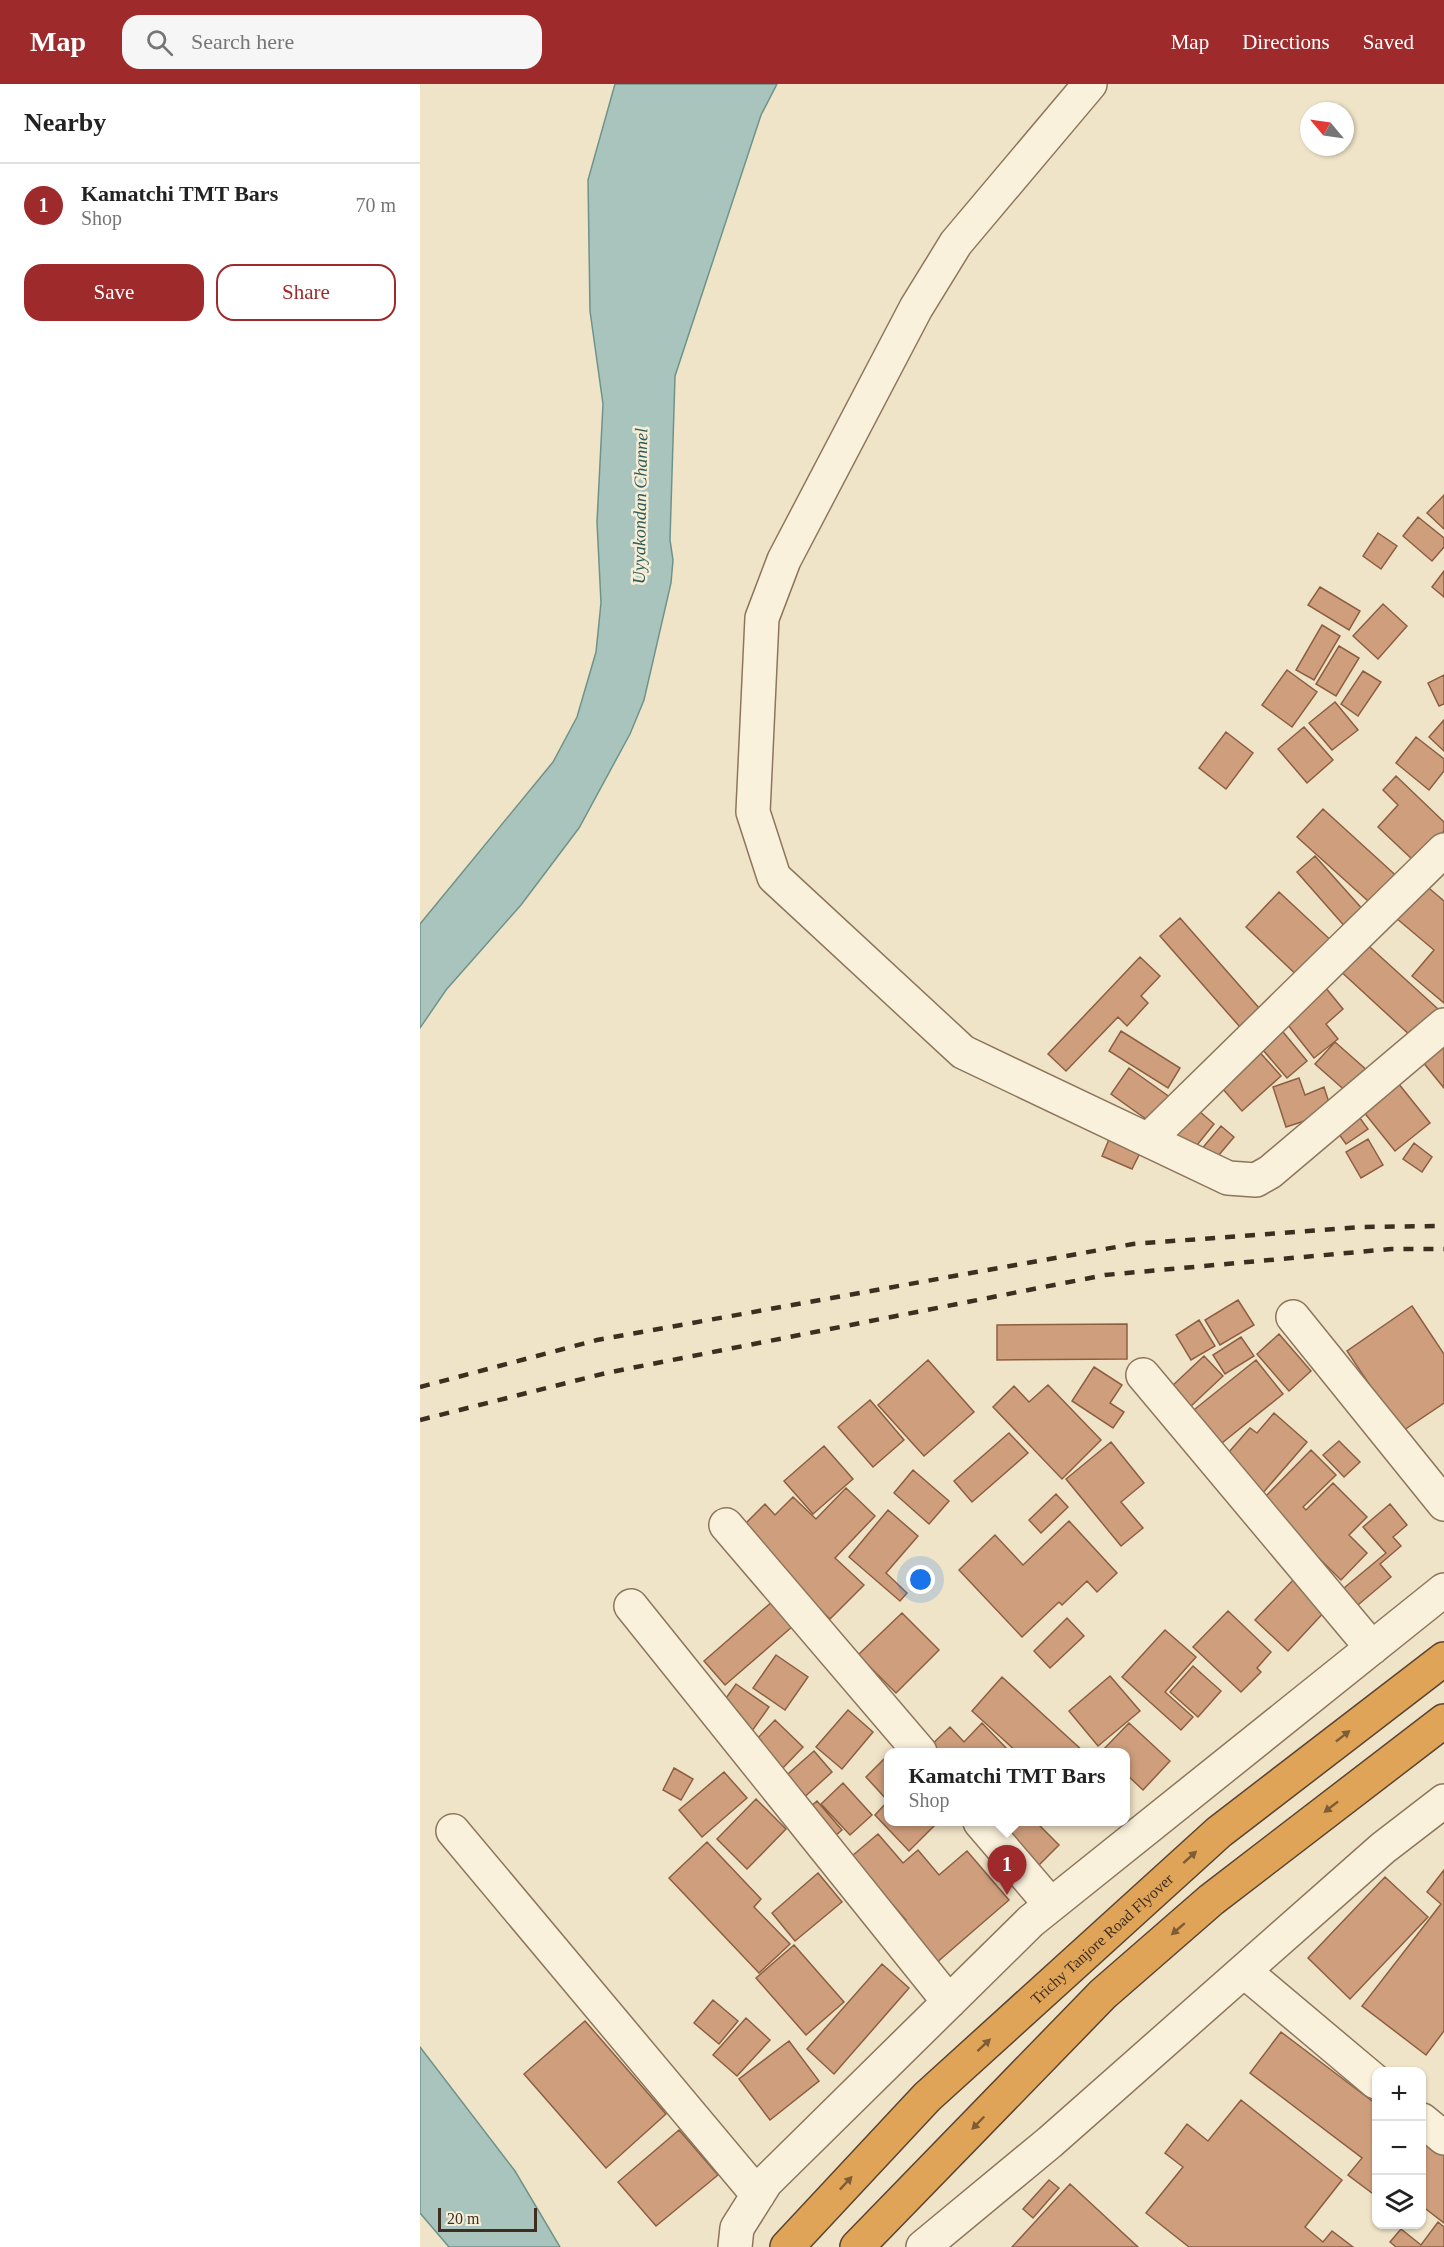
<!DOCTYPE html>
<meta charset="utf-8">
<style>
:root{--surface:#fff;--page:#f6f6f6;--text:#222;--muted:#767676;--line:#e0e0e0;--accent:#9e2a2b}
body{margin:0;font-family:Georgia,serif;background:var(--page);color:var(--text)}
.controls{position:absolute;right:18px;bottom:18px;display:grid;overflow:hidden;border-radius:12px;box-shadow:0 2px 4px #0004}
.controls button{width:54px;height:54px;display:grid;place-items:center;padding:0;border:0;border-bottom:2px solid var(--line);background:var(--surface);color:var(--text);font:30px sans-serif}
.compass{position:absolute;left:880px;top:18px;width:54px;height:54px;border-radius:50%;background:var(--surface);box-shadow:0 2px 4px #0004;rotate:299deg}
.scale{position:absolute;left:18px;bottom:15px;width:99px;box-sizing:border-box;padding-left:6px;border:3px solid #3d2e20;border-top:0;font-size:16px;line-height:21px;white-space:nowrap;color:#3d2e20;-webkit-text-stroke:4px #f7eed8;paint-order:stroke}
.you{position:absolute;left:501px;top:1496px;width:21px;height:21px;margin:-15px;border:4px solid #fff;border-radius:50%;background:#1a73e8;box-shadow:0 0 0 9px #1a73e833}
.badge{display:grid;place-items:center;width:39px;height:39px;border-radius:50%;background:var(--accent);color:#fff;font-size:20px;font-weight:700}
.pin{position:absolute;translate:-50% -50px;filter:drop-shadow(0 2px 3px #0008)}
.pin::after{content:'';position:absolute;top:32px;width:21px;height:18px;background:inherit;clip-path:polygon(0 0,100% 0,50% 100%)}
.popup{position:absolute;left:464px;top:1664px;width:246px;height:78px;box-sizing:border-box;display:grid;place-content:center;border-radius:12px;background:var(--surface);filter:drop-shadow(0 2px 4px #0005);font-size:20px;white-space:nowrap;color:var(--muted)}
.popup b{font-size:22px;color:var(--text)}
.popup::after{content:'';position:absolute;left:50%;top:100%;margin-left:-12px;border:12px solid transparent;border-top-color:var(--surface)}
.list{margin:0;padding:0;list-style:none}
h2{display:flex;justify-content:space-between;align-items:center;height:78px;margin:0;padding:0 24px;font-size:26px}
h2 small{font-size:20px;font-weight:400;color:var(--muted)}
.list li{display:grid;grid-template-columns:39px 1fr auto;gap:18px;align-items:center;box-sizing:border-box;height:84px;padding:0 24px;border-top:2px solid var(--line)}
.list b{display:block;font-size:22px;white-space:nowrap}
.list p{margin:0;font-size:20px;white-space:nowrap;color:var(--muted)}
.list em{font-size:20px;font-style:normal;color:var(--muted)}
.actions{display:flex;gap:12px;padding:18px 24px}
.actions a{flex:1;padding:14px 0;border:2px solid var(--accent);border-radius:18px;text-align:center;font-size:21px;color:var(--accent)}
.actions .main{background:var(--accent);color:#fff}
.icon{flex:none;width:33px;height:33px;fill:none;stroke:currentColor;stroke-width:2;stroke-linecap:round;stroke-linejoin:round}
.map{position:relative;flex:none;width:1024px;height:2163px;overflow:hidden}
header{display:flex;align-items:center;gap:36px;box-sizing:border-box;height:84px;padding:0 30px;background:var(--accent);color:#fff}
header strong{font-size:28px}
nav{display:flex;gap:33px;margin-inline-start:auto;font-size:21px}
.search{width:420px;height:54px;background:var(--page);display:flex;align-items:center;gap:15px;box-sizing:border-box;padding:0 21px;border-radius:18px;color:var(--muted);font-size:22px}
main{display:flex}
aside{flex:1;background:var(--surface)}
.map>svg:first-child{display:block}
.water{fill:#a9c4bc;stroke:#6f938a;stroke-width:1.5}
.building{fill:#cf9f7d;stroke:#8d5f41;stroke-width:1.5}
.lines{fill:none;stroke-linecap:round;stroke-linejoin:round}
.minor-casing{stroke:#8d765c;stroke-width:36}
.highway-casing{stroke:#5b4430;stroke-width:36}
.minor{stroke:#faf1dc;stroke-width:33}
.highway{stroke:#e0a458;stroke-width:33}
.rail{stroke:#3d2e20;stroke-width:4.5;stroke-dasharray:10 10;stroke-linecap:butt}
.oneway{fill:#7e5d36}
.labels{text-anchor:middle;stroke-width:5;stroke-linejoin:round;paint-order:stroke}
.street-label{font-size:16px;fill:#3d2e20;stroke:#f7eed8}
.water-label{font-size:18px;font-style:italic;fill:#2f5d5a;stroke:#f7eed8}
</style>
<header>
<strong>Map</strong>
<div class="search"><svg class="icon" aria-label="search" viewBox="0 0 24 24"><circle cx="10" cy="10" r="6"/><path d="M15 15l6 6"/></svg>Search here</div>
<nav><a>Map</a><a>Directions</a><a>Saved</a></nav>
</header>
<main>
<aside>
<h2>Nearby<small></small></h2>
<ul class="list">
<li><span class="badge">1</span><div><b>Kamatchi TMT Bars</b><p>Shop</p></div><em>70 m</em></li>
</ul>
<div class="actions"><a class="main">Save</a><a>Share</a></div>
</aside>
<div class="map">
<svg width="1024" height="2163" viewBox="0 0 1024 2163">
<rect width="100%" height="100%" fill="#f0e4c8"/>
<!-- water -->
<path class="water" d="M195,0H357L341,31L255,292L250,456L253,476L251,499L224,616L210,650L159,744L101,821L26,906L0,944V840L133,678L157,633L176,568L181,519L177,438L183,320L170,227L168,96Z
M0,1963L95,2087L140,2163H29L0,2129Z"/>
<!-- building -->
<path class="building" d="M1024,411V445L1007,429Z
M998,433L1024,454V463L1012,477L983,452Z
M958,449L977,462L961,485L943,472Z
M1024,487V513L1012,503Z
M900,503L940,527L929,546L888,521Z
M963,520L987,542L958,575L933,552Z
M902,541L920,552L894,596L876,586Z
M919,562L939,574L916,612L896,600Z
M867,586L897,608L872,643L842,621Z
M943,587L961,598L938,632L921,620Z
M1024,591V620L1019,622L1008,599Z
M915,618L938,646L912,666L889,639Z
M1024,636V667L1009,653Z
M884,643L913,676L887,699L858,665Z
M806,648L833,669L806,705L779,684Z
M996,653L1024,675V687L1009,706L976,679Z
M976,692L1024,738V747L994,777L958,743L978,721L963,706Z
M903,725L982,797L957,825L877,753Z
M895,772L945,828L927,845L877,788Z
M1004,800L1024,817V919L992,892L1014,866L976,834Z
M859,808L917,862L884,898L826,843Z
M760,834L847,933L827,951L740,852Z
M941,855L1018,925L992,953L916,883Z
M720,873L740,892L721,912L728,919L707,942L698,933L646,987L628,970Z
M905,903L923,925L906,940L918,955L894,974L864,936Z
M858,942L887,977L867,994L837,959Z
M701,947L760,984L748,1004L689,967Z
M915,958L949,988L929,1010L895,980Z
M1024,959V1004L1002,977Z
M835,963L861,992L822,1027L796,997Z
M709,984L751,1014L733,1040L691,1010Z
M879,994L885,1011L904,1003L912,1028L866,1043L853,1003Z
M974,994L1010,1039L975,1067L939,1022Z
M772,1021L794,1040L769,1071L746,1051Z
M934,1026L948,1045L926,1060L913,1042Z
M801,1042L814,1053L793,1078L780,1067Z
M690,1053L721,1067L712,1085L682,1072Z
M948,1055L963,1081L941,1094L926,1068Z
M994,1059L1012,1073L1002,1088L983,1075Z
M818,1216L834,1241L800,1261L785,1236Z
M992,1222L1024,1270V1319L981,1348L927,1267Z
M779,1236L795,1262L771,1276L756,1251Z
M707,1240V1275L577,1276V1241Z
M859,1250L891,1287L869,1307L837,1270Z
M821,1253L834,1272L805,1290L793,1271Z
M784,1272L803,1292L769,1324L750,1304Z
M508,1276L554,1328L504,1372L458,1321Z
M836,1276L863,1310L797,1363L770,1329Z
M674,1283L702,1301L690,1319L704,1328L693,1344L652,1317Z
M628,1301L681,1356L642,1395L573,1323L594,1302L609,1318Z
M450,1316L484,1356L453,1383L418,1343Z
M854,1329L887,1358L842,1410L802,1376L830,1344L837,1349Z
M589,1349L608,1369L552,1418L534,1397Z
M919,1357L940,1378L924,1393L903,1371Z
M691,1358L724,1399L701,1418L723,1444L701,1462L646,1395Z
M404,1362L433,1395L393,1430L364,1397Z
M891,1366L916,1391L883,1423L886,1426L913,1399L947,1433L929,1451L947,1469L921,1496L841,1417Z
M493,1386L529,1417L509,1440L474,1409Z
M426,1404L455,1432L415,1474L444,1501L410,1535L319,1446L345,1420L355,1431L373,1413L396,1435Z
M636,1410L648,1423L621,1449L609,1436Z
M970,1420L987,1441L973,1453L981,1462L960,1480L971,1493L932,1526L918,1509L966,1469L943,1443Z
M468,1426L498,1452L466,1489L487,1509L480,1517L429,1473Z
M649,1437L697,1489L677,1508L667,1497L642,1521L639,1518L602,1553L539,1486L575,1451L603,1481Z
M875,1494L907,1525L868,1567L835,1536Z
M353,1517L373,1542L305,1601L284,1577Z
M808,1527L851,1568L837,1584L841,1588L821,1608L773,1563Z
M482,1529L519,1566L476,1609L438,1571Z
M647,1534L664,1552L630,1584L614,1567Z
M745,1546L776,1573L745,1608L773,1633L761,1646L702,1593Z
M356,1571L388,1593L365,1626L333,1604Z
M773,1582L801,1607L778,1633L750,1608Z
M690,1592L720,1627L678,1662L649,1627Z
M582,1593L664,1668H597L552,1627Z
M316,1600L349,1623L332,1647L299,1624Z
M428,1626L453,1648L422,1685L396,1663Z
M355,1636L383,1663L360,1687L332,1660Z
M562,1639L588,1666L586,1668H504L530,1643L544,1658Z
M709,1639L750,1677L723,1706L706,1690V1668L682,1667Z
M394,1667L412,1688L379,1718L360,1697Z
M468,1671V1717L446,1693Z
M254,1684L273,1695L261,1716L243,1706Z
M304,1688L327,1714L282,1753L259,1726Z
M423,1699L452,1731L430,1751L401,1720Z
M336,1715L366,1745L327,1785L297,1755Z
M397,1717L422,1746L407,1759L382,1730Z
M468,1717V1738H518L489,1767L455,1731Z
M570,1738H616L639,1761L616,1784Z
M458,1750L483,1779L498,1766L519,1791L547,1767L589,1816L515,1880L481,1841L486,1836L473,1821L467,1825L426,1777Z
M287,1758L341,1815L334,1823L370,1860L339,1889L249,1794Z
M1024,1786V1947L1006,1971L942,1922L1021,1820L1007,1808Z
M398,1789L422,1818L375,1857L352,1829Z
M965,1793L1008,1833L930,1915L888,1874Z
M374,1861L424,1918L386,1951L336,1894Z
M462,1880L489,1904L414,1990L387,1965Z
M293,1916L318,1937L299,1960L274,1939Z
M326,1934L350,1956L317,1992L293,1971Z
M165,1937L246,2030L186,2084L104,1990Z
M861,1948L956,2020V2112L928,2091L942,2074L830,1989Z
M369,1957L399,1997L350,2036L319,1995Z
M821,2016L922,2096L885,2143L903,2158L912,2147L933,2163H769L726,2129L763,2083L745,2069L767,2040L788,2057Z
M259,2046L298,2091L236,2142L198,2098Z
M1002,2055L1024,2072V2139L1002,2122Z
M629,2096L639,2104L613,2134L603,2125Z
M650,2100L718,2163H592Z
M1018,2138L1024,2143V2163H976L970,2158L981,2145L1001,2161Z"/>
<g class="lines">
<!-- minor casing -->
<g class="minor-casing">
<path id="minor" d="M670,0L536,159L496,224L364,476L342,534L333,728L354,793L543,968L808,1094L836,1096L850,1088L1024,941
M728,1056L1024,766
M873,1233L1024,1420
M723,1291L952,1564
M306,1441L500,1668
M211,1522L529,1918
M560,1738L631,1821
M33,1747L338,2111
M824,1887L956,1998
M1002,2036L1024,2054
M315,2163L317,2144L346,2098L611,1837L1024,1506
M503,2163L630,2058L963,1764L1024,1717"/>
</g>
<!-- highway casing -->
<g class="highway-casing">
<g id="highway">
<path id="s1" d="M367,2163L507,2013L799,1748L1024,1575"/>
<path d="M437,2163L683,1910L791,1816L1024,1637"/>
</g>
</g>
<!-- minor -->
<use href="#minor" class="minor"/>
<!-- highway -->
<use href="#highway" class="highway"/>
<!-- rail -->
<path class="rail" d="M0,1303L177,1256L713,1160L942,1143L1024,1142
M0,1336L186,1289L685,1191L971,1165H1024"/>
</g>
<!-- one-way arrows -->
<defs><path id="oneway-solid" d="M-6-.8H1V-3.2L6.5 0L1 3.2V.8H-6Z" transform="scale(1.5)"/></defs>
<g class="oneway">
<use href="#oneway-solid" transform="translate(923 1652) rotate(-38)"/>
<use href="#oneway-solid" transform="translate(911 1723) rotate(142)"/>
<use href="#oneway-solid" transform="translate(770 1773) rotate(-42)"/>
<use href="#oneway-solid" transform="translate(758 1845) rotate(139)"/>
<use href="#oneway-solid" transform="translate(564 1961) rotate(-43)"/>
<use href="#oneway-solid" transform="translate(558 2039) rotate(134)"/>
<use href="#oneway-solid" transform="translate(426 2099) rotate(-47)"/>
</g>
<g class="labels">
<!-- street labels -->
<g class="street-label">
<text dy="6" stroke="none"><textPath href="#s1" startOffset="441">Trichy Tanjore Road Flyover</textPath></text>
</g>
<!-- water labels -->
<g class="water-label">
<text transform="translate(220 422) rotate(-89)" y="6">Uyyakondan Channel</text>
</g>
</g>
</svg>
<div class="controls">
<button>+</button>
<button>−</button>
<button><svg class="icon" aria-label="layers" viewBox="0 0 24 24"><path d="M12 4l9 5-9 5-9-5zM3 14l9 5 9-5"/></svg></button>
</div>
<svg class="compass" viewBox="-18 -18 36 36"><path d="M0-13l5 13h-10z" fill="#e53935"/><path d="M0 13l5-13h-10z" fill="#767676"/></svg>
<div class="scale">20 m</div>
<div class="you"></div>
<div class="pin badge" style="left:587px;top:1811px">1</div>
<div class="popup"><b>Kamatchi TMT Bars</b>Shop</div>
</div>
</main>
